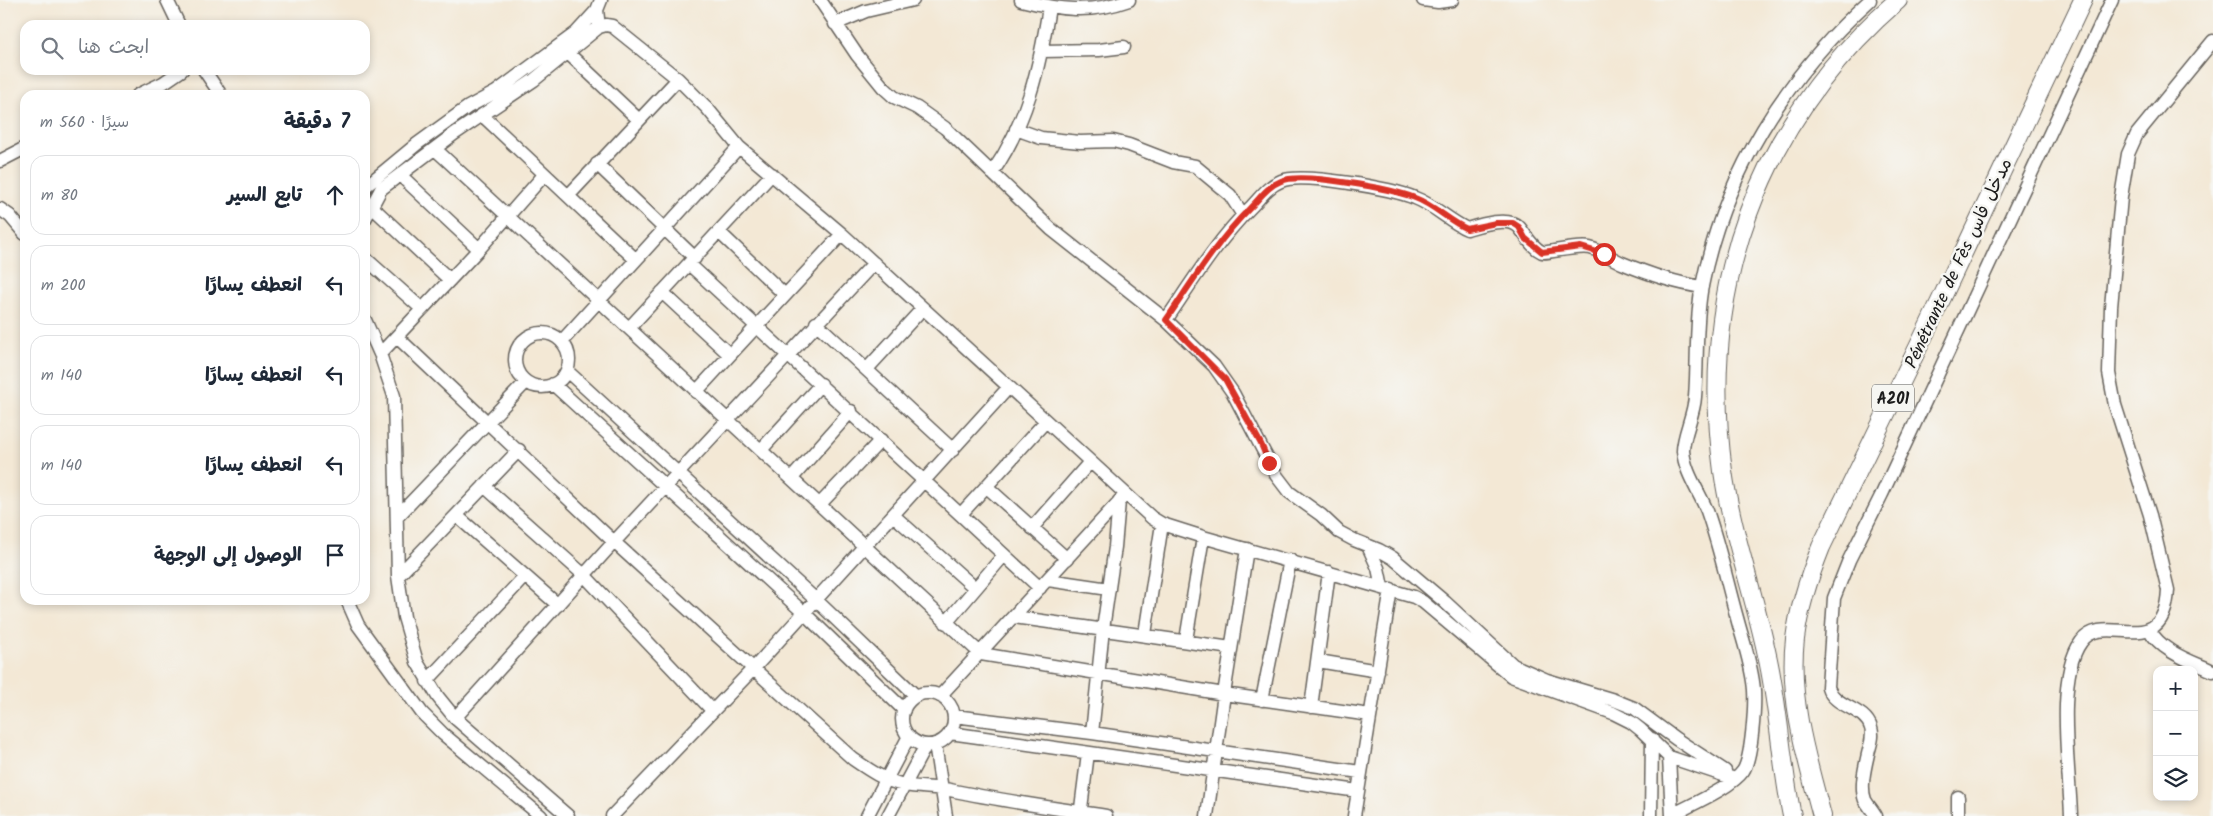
<!DOCTYPE html>
<html lang="ar">
<meta charset="utf-8">
<style>
:root{--surface:#fff;--page:#f6f6f7;--text:#1f2937;--muted:#747a83;--line:#e0e1e3}
body{margin:0;font-family:Kalam,"Playpen Sans Arabic",sans-serif;background:var(--page);color:var(--text);direction:rtl}
.controls{position:absolute;right:15px;bottom:15px;display:grid;overflow:hidden;border-radius:10px;box-shadow:0 2px 8px #0003}
.controls button{width:45px;height:45px;display:grid;place-items:center;padding:0;border:0;border-bottom:1px solid var(--line);background:var(--surface);color:var(--text);font:25px sans-serif}
.stop{position:absolute;width:15px;height:15px;margin:-11px;border:4px solid #d93025;border-radius:50%;background:#fff}
.stop.end{background:#d93025;border-color:#fff;box-shadow:0 1px 5px #0008}
.list{margin:0;padding:0;list-style:none}
h2{display:flex;justify-content:space-between;align-items:center;height:65px;margin:0;padding:0 20px;font-size:21px}
h2 small{font-size:16px;font-weight:400;color:var(--muted)}
.list li{display:grid;grid-template-columns:32px 1fr auto;gap:15px;align-items:center;box-sizing:border-box;height:80px;margin:0 10px 10px;padding:0 10px;border:1px solid var(--line);border-radius:15px}
.list b{display:block;font-size:19px;white-space:nowrap}
.list em{font-size:16px;font-style:normal;color:var(--muted)}
.icon{flex:none;width:28px;height:28px;fill:none;stroke:currentColor;stroke-width:2;stroke-linecap:round;stroke-linejoin:round}
.map{position:relative;flex:none;width:2213px;height:816px;overflow:hidden;direction:ltr}
.search{position:absolute;background:var(--surface);box-shadow:0 2px 8px #0003;left:20px;top:20px;width:350px;height:55px;display:flex;align-items:center;gap:12px;box-sizing:border-box;padding:0 18px;border-radius:15px;color:var(--muted);font-size:19px}
.panel{position:absolute;background:var(--surface);box-shadow:0 2px 8px #0003;left:20px;top:90px;width:350px;height:515px;border-radius:15px;direction:rtl}
.map>svg:first-child{display:block}
.lines{fill:none;stroke-linecap:round;stroke-linejoin:round}
.minor-casing{stroke:#67635d;stroke-width:15}
.highway-casing{stroke:#67635d;stroke-width:20}
.minor{stroke:#fff;stroke-width:12}
.highway{stroke:#fff;stroke-width:18}
.route{stroke:#d93025;stroke-width:6}
.labels{text-anchor:middle;stroke-width:5;stroke-linejoin:round;paint-order:stroke}
.shield{fill:#f6f6f2;stroke:#5d5d5c;stroke-width:1}
.shield-label{font-size:16px;font-weight:bold;fill:#1c1c1c}
.street-label{font-size:18px;fill:#1c1c1c;stroke:#f6f6f2}
</style>
<div class="map">
<svg width="2213" height="816" viewBox="0 0 2213 816">
<rect width="100%" height="100%" fill="#f6f6f2"/>
<filter id="ink" filterUnits="userSpaceOnUse"><feTurbulence type="fractalNoise" baseFrequency=".02" numOctaves="2"/><feDisplacementMap in="SourceGraphic" scale="10" xChannelSelector="R" yChannelSelector="G"/><feConvolveMatrix kernelMatrix="1 2 1 2 8 2 1 2 1" color-interpolation-filters="sRGB"/></filter>
<filter id="wash" filterUnits="userSpaceOnUse"><feTurbulence type="fractalNoise" baseFrequency=".0096" numOctaves="4" result="noise"/><feDisplacementMap in="SourceGraphic" scale="20" xChannelSelector="R" yChannelSelector="G"/><feGaussianBlur stdDeviation="1.12" result="paint"/><feColorMatrix in="noise" values="0 0 0 0 0 0 0 0 0 0 0 0 0 0 0 0 0 1.4 0 .05"/><feComposite in="paint" operator="in"/></filter>
<g filter="url(#wash)">
<rect width="100%" height="100%" fill="#f3e8d5"/>
</g>
<g filter="url(#ink)">
<g class="lines">
<!-- minor casing -->
<g class="minor-casing">
<path id="minor" d="M167,0L179,25
M820,0L857,55L883,87L894,97L917,108L945,128L1051,229L1166,320L1214,366L1233,393L1276,475L1289,492L1321,515L1339,532L1354,540L1379,550L1393,558L1445,602L1513,665L1547,680L1614,700L1634,708L1676,739L1725,771
M1021,0C1060,10 1090,14 1129,0
M1423,0L1438,2L1452,0
M835,24L866,11L913,0
M599,27L606,25L612,26L678,79L707,108L739,147L842,234L1152,518L1162,524L1203,537L1414,597L1423,602L1511,676L1613,713L1631,722L1641,730L1669,757L1735,779
M1042,51L1099,50L1124,47
M569,54L639,120
M204,70L221,95
M138,95L163,83L182,70
M482,115L635,259
M1016,129L1041,138L1080,142L1113,141L1129,145L1173,162L1195,166L1230,195L1243,215
M435,149L981,654L1224,694L1370,715
M0,161L25,148
M597,164L695,258
M992,173C1027,123 1040,66 1049,7
M400,175L479,249
M365,187L417,144L468,107L496,92L576,33L597,10
M568,196L678,79
M371,206L450,280
M0,209L10,216L25,234
M365,219L381,189L454,134L534,80L599,27L597,10L601,0
M719,232L785,295
M365,258L422,309
M689,264L1040,588
M662,292L730,355L842,234
M365,320L380,354L394,396L398,576L404,617L417,662L438,697L455,718L568,816
M1166,320C1192,282 1217,241 1250,208C1260,198 1268,186 1281,181C1302,172 1393,189 1415,198C1434,205 1449,221 1467,229C1480,225 1508,216 1519,227C1526,235 1531,247 1542,252C1546,254 1577,245 1590,248C1602,251 1611,258 1622,263C1646,273 1675,283 1702,287
M816,323L953,450
M629,328L772,174
M515 360a27 27 0 1 1 54 0a27 27 0 1 1-54 0Z
M397,337L614,542L853,759C869,770 885,781 904,785C919,788 935,787 950,790C1002,801 1054,808 1106,816
M562,341L739,147
M380,354L479,249L544,175
M867,369L923,308
M567,371L816,600L916,696
M553,384L804,613L904,710
M696,392L730,355
M761,450L821,384
M792,478L851,411
M484,486L584,575L712,710
M987,487L1067,559
M820,504L881,440
M961,514L1046,421
M893,515L975,588
M398,516L526,382
M457,516L558,605
M1032,528L1090,462
M1368,546L1378,568L1382,587
M398,576L519,450
M1048,580L1109,589
M347,600L358,625L422,713L443,734L541,816
M1014,617L1231,648
M946,623L1004,555
M2149,629C2161,652 2191,661 2213,671
M1145,634L1162,524
M1186,640L1203,537
M1318,661L1378,671
M427,681L525,576
M902 719a26 26 0 1 1 52 0a26 26 0 1 1-52 0Z
M940,696L1125,495
M1262,700L1290,560
M1311,707L1329,572
M954,716L1092,733L1360,772
M455,718L614,542L874,263
M950,733L1358,791
M1092,733L1103,629L1115,547L1119,501
M935,744L946,816
M1669,757L1672,816
M1958,797V816
M1672,815C1690,805 1731,788 1743,771C1752,758 1755,706 1754,690C1752,665 1743,641 1737,618C1727,582 1719,545 1707,511C1699,491 1685,473 1683,451C1683,435 1694,415 1695,397C1698,360 1695,322 1702,286C1724,174 1786,76 1870,0
M612,816L754,668L1009,387
M867,816L909,736
M888,816L926,745
M1080,816L1088,753
M1207,816L1224,694L1247,549
M1354,816L1391,589
M1651,816L1652,739
M1876,816C1873,811 1868,805 1865,800C1860,787 1865,767 1868,754C1870,745 1874,737 1871,728C1865,707 1834,708 1828,687L1834,598L1849,560L1882,494L2112,0
M2071,816C2070,773 2055,677 2081,642C2104,609 2164,664 2168,590L2150,515L2115,405L2109,373L2111,307L2121,197L2128,154L2137,134L2213,41"/>
</g>
<!-- highway casing -->
<g class="highway-casing">
<path id="highway" d="M1792,816C1781,763 1779,708 1767,655C1754,593 1732,534 1723,471C1698,287 1758,122 1898,0
M1822,816C1807,760 1788,697 1795,639C1799,607 1809,577 1821,547L1928,327L2083,0"/>
</g>
<!-- minor -->
<use href="#minor" class="minor"/>
<!-- highway -->
<use href="#highway" class="highway"/>
</g>
</g>
<g class="lines" filter="url(#ink)">
<!-- route -->
<path class="route" d="M1269,463L1261,444L1225,379L1166,320C1192,282 1217,241 1250,208C1260,198 1268,186 1281,181C1302,172 1393,189 1415,198C1434,205 1449,221 1467,229L1496,223H1513L1519,227L1525,238L1542,252L1581,247L1604,254"/>
</g>
<g class="labels">
<!-- shield labels -->
<rect class="shield" x="1872" y="384.5" width="42" height="27" rx="4"/>
<g class="shield-label">
<text x="1893" y="404">A201</text>
</g>
<!-- street labels -->
<g class="street-label">
<text transform="translate(1958 263) rotate(-65)" y="6">Pénétrante de Fès مدخل فاس</text>
</g>
</g>
</svg>
<div class="controls">
<button>+</button>
<button>−</button>
<button><svg class="icon" aria-label="layers" viewBox="0 0 24 24"><path d="M12 4l9 5-9 5-9-5zM3 14l9 5 9-5"/></svg></button>
</div>
<div class="stop" style="left:1604px;top:254px"></div>
<div class="stop end" style="left:1269px;top:463px"></div>
<div class="search"><svg class="icon" aria-label="search" viewBox="0 0 24 24"><circle cx="10" cy="10" r="6"/><path d="M15 15l6 6"/></svg>ابحث هنا</div>
<section class="panel">
<h2>7 دقيقة<small>سيرًا · 560 m</small></h2>
<ul class="list">
<li><svg class="icon" aria-label="ahead" viewBox="0 0 24 24"><path d="M12 20V5M6 11l6-6 6 6"/></svg><div><b>تابع السير</b></div><em>80 m</em></li>
<li><svg class="icon" aria-label="left" viewBox="0 0 24 24"><path d="M17 20v-9H6M10 6l-5 5 5 5"/></svg><div><b>انعطف يسارًا</b></div><em>200 m</em></li>
<li><svg class="icon" aria-label="left" viewBox="0 0 24 24"><path d="M17 20v-9H6M10 6l-5 5 5 5"/></svg><div><b>انعطف يسارًا</b></div><em>140 m</em></li>
<li><svg class="icon" aria-label="left" viewBox="0 0 24 24"><path d="M17 20v-9H6M10 6l-5 5 5 5"/></svg><div><b>انعطف يسارًا</b></div><em>140 m</em></li>
<li><svg class="icon" aria-label="arrive" viewBox="0 0 24 24"><path d="M6 21V4h12l-3 4 3 4H6"/></svg><div><b>الوصول إلى الوجهة</b></div></li>
</ul>
</section>
</div>
